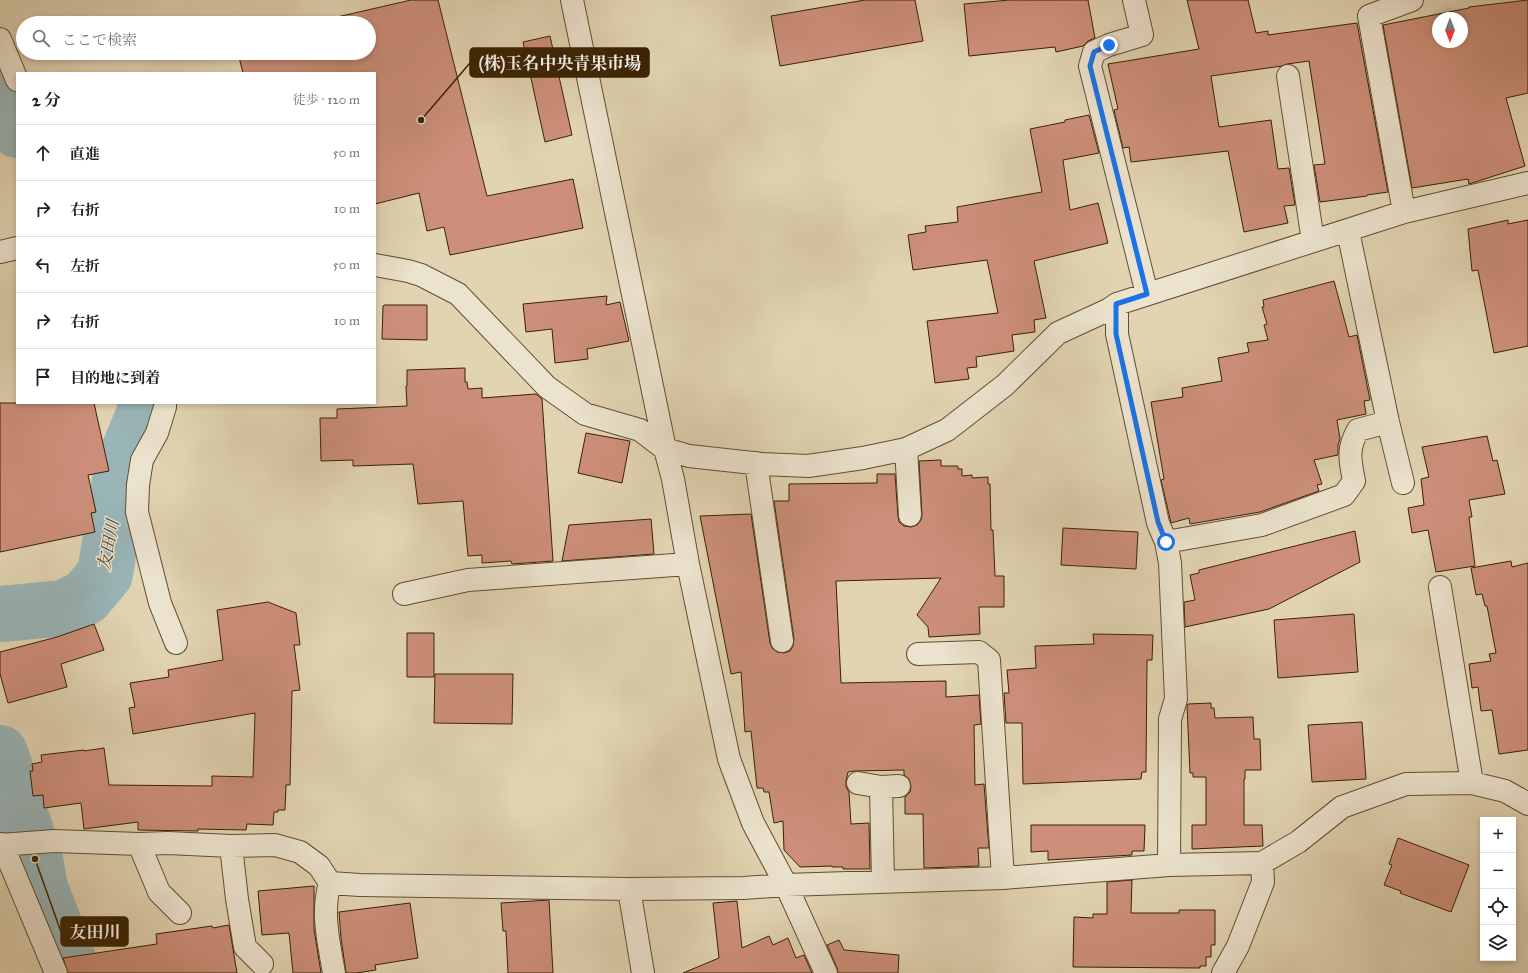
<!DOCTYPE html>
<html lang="ja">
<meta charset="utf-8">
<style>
:root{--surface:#fff;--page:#f2f2f2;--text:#222;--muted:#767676;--line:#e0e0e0}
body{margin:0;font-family:"IM FELL Great Primer","Noto Serif JP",serif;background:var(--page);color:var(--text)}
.controls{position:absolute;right:12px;bottom:12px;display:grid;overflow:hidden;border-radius:0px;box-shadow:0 2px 6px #0003}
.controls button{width:36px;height:36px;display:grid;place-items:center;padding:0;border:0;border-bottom:1px solid var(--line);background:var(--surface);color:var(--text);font:20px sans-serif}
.compass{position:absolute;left:1432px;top:12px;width:36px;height:36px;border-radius:50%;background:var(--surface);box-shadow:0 2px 6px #0003;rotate:180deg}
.stop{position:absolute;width:12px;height:12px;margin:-9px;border:3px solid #1a73e8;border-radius:50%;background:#fff}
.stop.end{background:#1a73e8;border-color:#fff;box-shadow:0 1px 4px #0008}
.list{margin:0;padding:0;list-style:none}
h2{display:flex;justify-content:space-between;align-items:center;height:52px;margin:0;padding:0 16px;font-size:17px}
h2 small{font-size:13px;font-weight:400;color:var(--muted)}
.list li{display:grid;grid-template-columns:26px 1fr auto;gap:12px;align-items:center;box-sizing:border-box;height:56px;padding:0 16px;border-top:1px solid var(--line)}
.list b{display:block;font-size:15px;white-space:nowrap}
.list em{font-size:13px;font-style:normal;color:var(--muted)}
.icon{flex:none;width:22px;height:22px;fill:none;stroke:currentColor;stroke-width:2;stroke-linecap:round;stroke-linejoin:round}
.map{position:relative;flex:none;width:1528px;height:973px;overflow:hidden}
.search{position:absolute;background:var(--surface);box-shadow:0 2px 6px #0003;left:16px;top:16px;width:360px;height:44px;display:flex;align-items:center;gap:10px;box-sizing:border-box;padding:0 14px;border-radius:22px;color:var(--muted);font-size:15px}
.panel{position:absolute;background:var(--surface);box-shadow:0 2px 6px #0003;left:16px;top:72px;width:360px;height:332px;border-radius:0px}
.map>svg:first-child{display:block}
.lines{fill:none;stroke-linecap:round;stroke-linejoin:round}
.river{stroke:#99b5b8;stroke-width:56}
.building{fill:#cd8f7a;stroke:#382201;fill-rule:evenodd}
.minor-casing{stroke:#624e2e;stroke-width:24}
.minor{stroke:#ece3ce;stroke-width:22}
.route{stroke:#1a73e8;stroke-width:5}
.labels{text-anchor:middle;stroke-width:3;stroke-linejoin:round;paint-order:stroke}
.water-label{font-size:17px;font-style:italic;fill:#50472f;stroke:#ece3ce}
.leader{fill:none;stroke:#382201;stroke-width:1.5}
.callout-dot{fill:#382201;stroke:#ece3ce;stroke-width:1.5}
.callout{fill:#382201;stroke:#382201;stroke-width:1.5}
.callout-label{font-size:17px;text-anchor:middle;font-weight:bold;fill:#fff}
</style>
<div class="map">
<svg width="1528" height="973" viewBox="0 0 1528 973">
<rect width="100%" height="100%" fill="#e2d4b3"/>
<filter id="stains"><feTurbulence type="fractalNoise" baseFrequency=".005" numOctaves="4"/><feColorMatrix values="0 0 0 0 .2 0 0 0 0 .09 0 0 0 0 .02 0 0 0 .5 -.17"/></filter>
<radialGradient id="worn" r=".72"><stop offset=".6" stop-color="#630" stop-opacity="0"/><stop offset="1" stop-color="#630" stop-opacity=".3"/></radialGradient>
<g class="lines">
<!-- river -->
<path class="river" d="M0,90L17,130
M0,614L64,608L86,597L105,574L122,467L145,412V403
M0,753L35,859L40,888L73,973"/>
</g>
<!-- building -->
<path class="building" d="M411,0H438L487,196L573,179L583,228L450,255L444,227L427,231L419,193L375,204V73H243L238,53H369V23H311Z
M865,0H915L923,41L780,66L771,16Z
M1010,0H1088L1095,38L1088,41L1083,46L1056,52L1055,47L969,56L964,4Z
M1187,0H1248L1256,33L1268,31V35L1357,23L1388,192L1367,195V196L1320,202L1314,165L1325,164L1309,61L1287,64L1282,66L1211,76L1219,127L1271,120L1278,169L1289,168L1295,205L1284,206L1288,223L1244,232L1228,151L1131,162L1129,147L1123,148L1114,110L1118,109L1108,64L1199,49Z
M1528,0V93L1506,98L1525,166L1469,184L1468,179L1412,188L1383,25L1469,8V7ZM1438,18H1462V42H1438Z
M550,36L572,135L545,142L523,42Z
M1089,115L1099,153L1063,160L1070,210L1098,203L1108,243L1034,261L1046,318L1034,320L1035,332L1012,335L1014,351L976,357L977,367L967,368L969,379L935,383L927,321L998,313L987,260L913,270L908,235L926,232L925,226L958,222L957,207L1042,192L1030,129L1065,122V120Z
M1508,220V224L1528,220V346L1494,353L1478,270L1472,271L1468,229Z
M1334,281L1349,337L1357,335L1370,400L1364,401L1366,414L1337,420L1340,439L1338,445V455L1314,460L1322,484L1317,485L1319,491L1260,512L1190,524L1189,518L1171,523L1161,480L1164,479L1151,402L1183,397L1182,388L1222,381L1218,358L1249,352L1247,343L1268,340L1264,325L1267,324L1262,307H1264L1263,300Z
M607,296L606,305L620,302L629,341L587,349L588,359L555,363L552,329L526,332L523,304Z
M384,305H427V340L382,339L383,306Z
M465,368V382H467L468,389L482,388V398L536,394L542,399L553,561L512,564L511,561L482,563V555L468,556L463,501L418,504L413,464L353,466V460L321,461L320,418H337V409L407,406L406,386H407V370Z
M0,403H94L109,471L88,475L96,512L91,513L95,532L0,552Z
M586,433L630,441L622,483L578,473Z
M1487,436L1493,461L1497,460L1505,494L1469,500L1472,517H1469L1475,566L1436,572L1428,530L1412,533L1408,508L1424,505L1421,479L1429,477L1422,447Z
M941,460V466H958V469H962V476L972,475V478L988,477V484H990L991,530H993L995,576H1004V607H979L980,634L929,637L928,627L917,615L941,578L836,581L841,683L946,681V697L979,695L981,724L974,725L975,785L984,784L989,848H978L979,866L924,868L923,814H905V797L910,792L911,786L909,779L904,775V770L854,771L848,772L846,781V787L849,792L851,824L869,823L870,869H843V867H832V866L800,867L784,850L783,821L774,823L769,792H764L763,788H757L751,731L745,732L741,672L731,674L700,516L751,514L770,643L772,648L777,652L784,653L790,651L793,646L794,639L774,501H789V484L877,483V474H895L898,516L899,522L904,526L911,527L917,525L921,520L922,515L919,461Z
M651,519L654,554L562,561L569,525Z
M1063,528L1138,532L1136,569L1061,565Z
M1355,531L1360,562L1269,609L1185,627L1184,602L1195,600L1190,575L1199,573V570Z
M1511,561L1512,567L1528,563V750L1499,754L1492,710L1481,711L1478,687L1472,688L1469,664L1491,661L1489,654L1496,653L1487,606H1485L1482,594L1476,595L1471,568Z
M268,602L296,613L300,645H294L300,690L292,691L290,785H286L285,810H278V812H274L273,825L247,824L246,830L198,829V831L138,830V822L84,829L81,803L44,808L43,795L33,796L30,771H33L32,764L42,762L41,755L84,750V751L104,748L109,785L212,786V776L253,777L255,713L133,734L129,708L135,707L130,683L169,677L168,670L223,660L217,610Z
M1354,614L1358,672L1278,678L1274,620Z
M94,624L104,650L61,664L67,687L8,703L0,674V652L57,637Z
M407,633H434V677H407Z
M1093,634L1153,635L1152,660H1147L1146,772H1142L1141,779L1023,784L1022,723H1006L1004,693H1009L1007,670L1036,668L1035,646L1094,644Z
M435,674H513L512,724L434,723Z
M1211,703V708H1214L1215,718L1253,717L1254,739H1260L1261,770H1245V779H1244V825H1262L1263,846L1192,849V825H1206V777H1193V773H1190L1187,705L1188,704Z
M1362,722L1366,779L1312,782L1308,725Z
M1031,825H1145L1144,851H1132V855L1048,860V851L1031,852Z
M1398,838L1469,865L1451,912L1400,893L1401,891L1384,885L1392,865L1389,864Z
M1132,880L1131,913H1179V910H1215V945H1211V957H1206V966H1200V968L1073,967L1074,917L1093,918V914H1107V882Z
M314,886V929L321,973H293L289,933L262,935L258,891Z
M549,900L553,973H508L506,931H503L501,903Z
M737,901L742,948L769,936L773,945L788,938L796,958L804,955L812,973H683L719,958L713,903Z
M410,903L418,958L375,965L376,970L356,973H346L341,938L339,912Z
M229,925L237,973H68L63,958L157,944L156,934L212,926L213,928Z
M839,940L844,950L899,955L898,973H838L837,968L827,945Z"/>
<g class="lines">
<!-- minor casing -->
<g class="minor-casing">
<path id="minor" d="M572,0L665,449L673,479L688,564L729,759L753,823L786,885L826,973
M1134,0L1142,35L1109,45L1094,52L1090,66L1147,294
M0,39L17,80
M1288,76L1313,241
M1404,212L1369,16L1412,0
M1348,231L1388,422L1403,483
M0,252L17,248
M375,265L408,271L421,275L458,294L547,387L585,414L640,430L665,449L689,456L762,464L808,466L863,458L906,449L947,430L1005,385L1058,333L1108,310L1117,304L1404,212L1528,183
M1117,304V334L1158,523L1166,542L1262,525L1344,495L1354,481C1350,460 1347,449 1358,430L1388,422
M165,403V407L157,433L142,460L138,485L137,512L160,603L176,643
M906,449L910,515
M756,463L782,641
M1166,542L1170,563L1176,699L1170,719L1169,865
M1440,587L1472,783
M404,594L468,580L688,564
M918,654L979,652L989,660L1003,878
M858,783L881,787L899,786
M881,787L883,882
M2,844L56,973
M139,844L159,892L180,913
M0,845L54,841L139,844L168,843L231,846L275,845L300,852L319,866L330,883L360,885L629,889L744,888L786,885L1003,878L1169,865L1262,863L1298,842L1342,807L1406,784L1472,783L1505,791L1528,804
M231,846L237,899L245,947L262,964
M330,883C321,912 329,944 334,973
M629,889L643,973
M1223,973L1238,946L1263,882L1262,863"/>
</g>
<!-- minor -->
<use href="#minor" class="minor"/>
</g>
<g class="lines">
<!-- route -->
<path class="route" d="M1109,45L1094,52L1090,66L1147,294L1116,304V334L1158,522L1166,542"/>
</g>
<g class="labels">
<!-- water labels -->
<g class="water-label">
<text transform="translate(108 545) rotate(-79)" y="6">友田川</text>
</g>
</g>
<!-- callouts -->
<path class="leader" d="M421 120L470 63M35 859L61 932"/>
<g class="callout-dot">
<circle cx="421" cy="120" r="4"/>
<circle cx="35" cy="859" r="4"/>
</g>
<g class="callout">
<rect x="470" y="48" width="179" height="29" rx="4"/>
<rect x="61" y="917" width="67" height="29" rx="4"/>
</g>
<g class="callout-label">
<text x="560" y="69">(株)玉名中央青果市場</text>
<text x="95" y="938">友田川</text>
</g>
<rect width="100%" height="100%" filter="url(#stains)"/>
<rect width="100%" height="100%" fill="url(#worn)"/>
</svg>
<div class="controls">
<button>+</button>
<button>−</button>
<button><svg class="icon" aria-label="locate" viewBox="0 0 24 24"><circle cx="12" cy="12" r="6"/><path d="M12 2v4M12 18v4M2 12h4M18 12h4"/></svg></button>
<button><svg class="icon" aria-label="layers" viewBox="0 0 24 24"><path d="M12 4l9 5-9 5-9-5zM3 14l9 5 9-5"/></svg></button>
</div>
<svg class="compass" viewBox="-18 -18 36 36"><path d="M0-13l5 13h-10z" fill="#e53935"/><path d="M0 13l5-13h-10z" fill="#767676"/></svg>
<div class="stop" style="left:1166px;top:542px"></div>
<div class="stop end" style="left:1109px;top:45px"></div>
<div class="search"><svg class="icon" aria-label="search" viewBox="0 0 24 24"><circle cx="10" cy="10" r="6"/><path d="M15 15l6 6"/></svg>ここで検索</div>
<section class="panel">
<h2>2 分<small>徒歩 · 120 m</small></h2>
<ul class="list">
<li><svg class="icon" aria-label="ahead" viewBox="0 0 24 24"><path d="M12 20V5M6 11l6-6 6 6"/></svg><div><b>直進</b></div><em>50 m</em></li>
<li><svg class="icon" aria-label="right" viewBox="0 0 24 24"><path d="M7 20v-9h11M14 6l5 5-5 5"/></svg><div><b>右折</b></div><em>10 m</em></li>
<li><svg class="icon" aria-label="left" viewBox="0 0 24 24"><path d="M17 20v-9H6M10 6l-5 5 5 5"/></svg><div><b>左折</b></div><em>50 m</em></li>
<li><svg class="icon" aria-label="right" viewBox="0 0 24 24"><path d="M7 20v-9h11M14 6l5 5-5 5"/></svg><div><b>右折</b></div><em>10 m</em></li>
<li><svg class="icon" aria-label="arrive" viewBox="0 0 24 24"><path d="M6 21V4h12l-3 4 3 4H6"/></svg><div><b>目的地に到着</b></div></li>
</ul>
</section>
</div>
